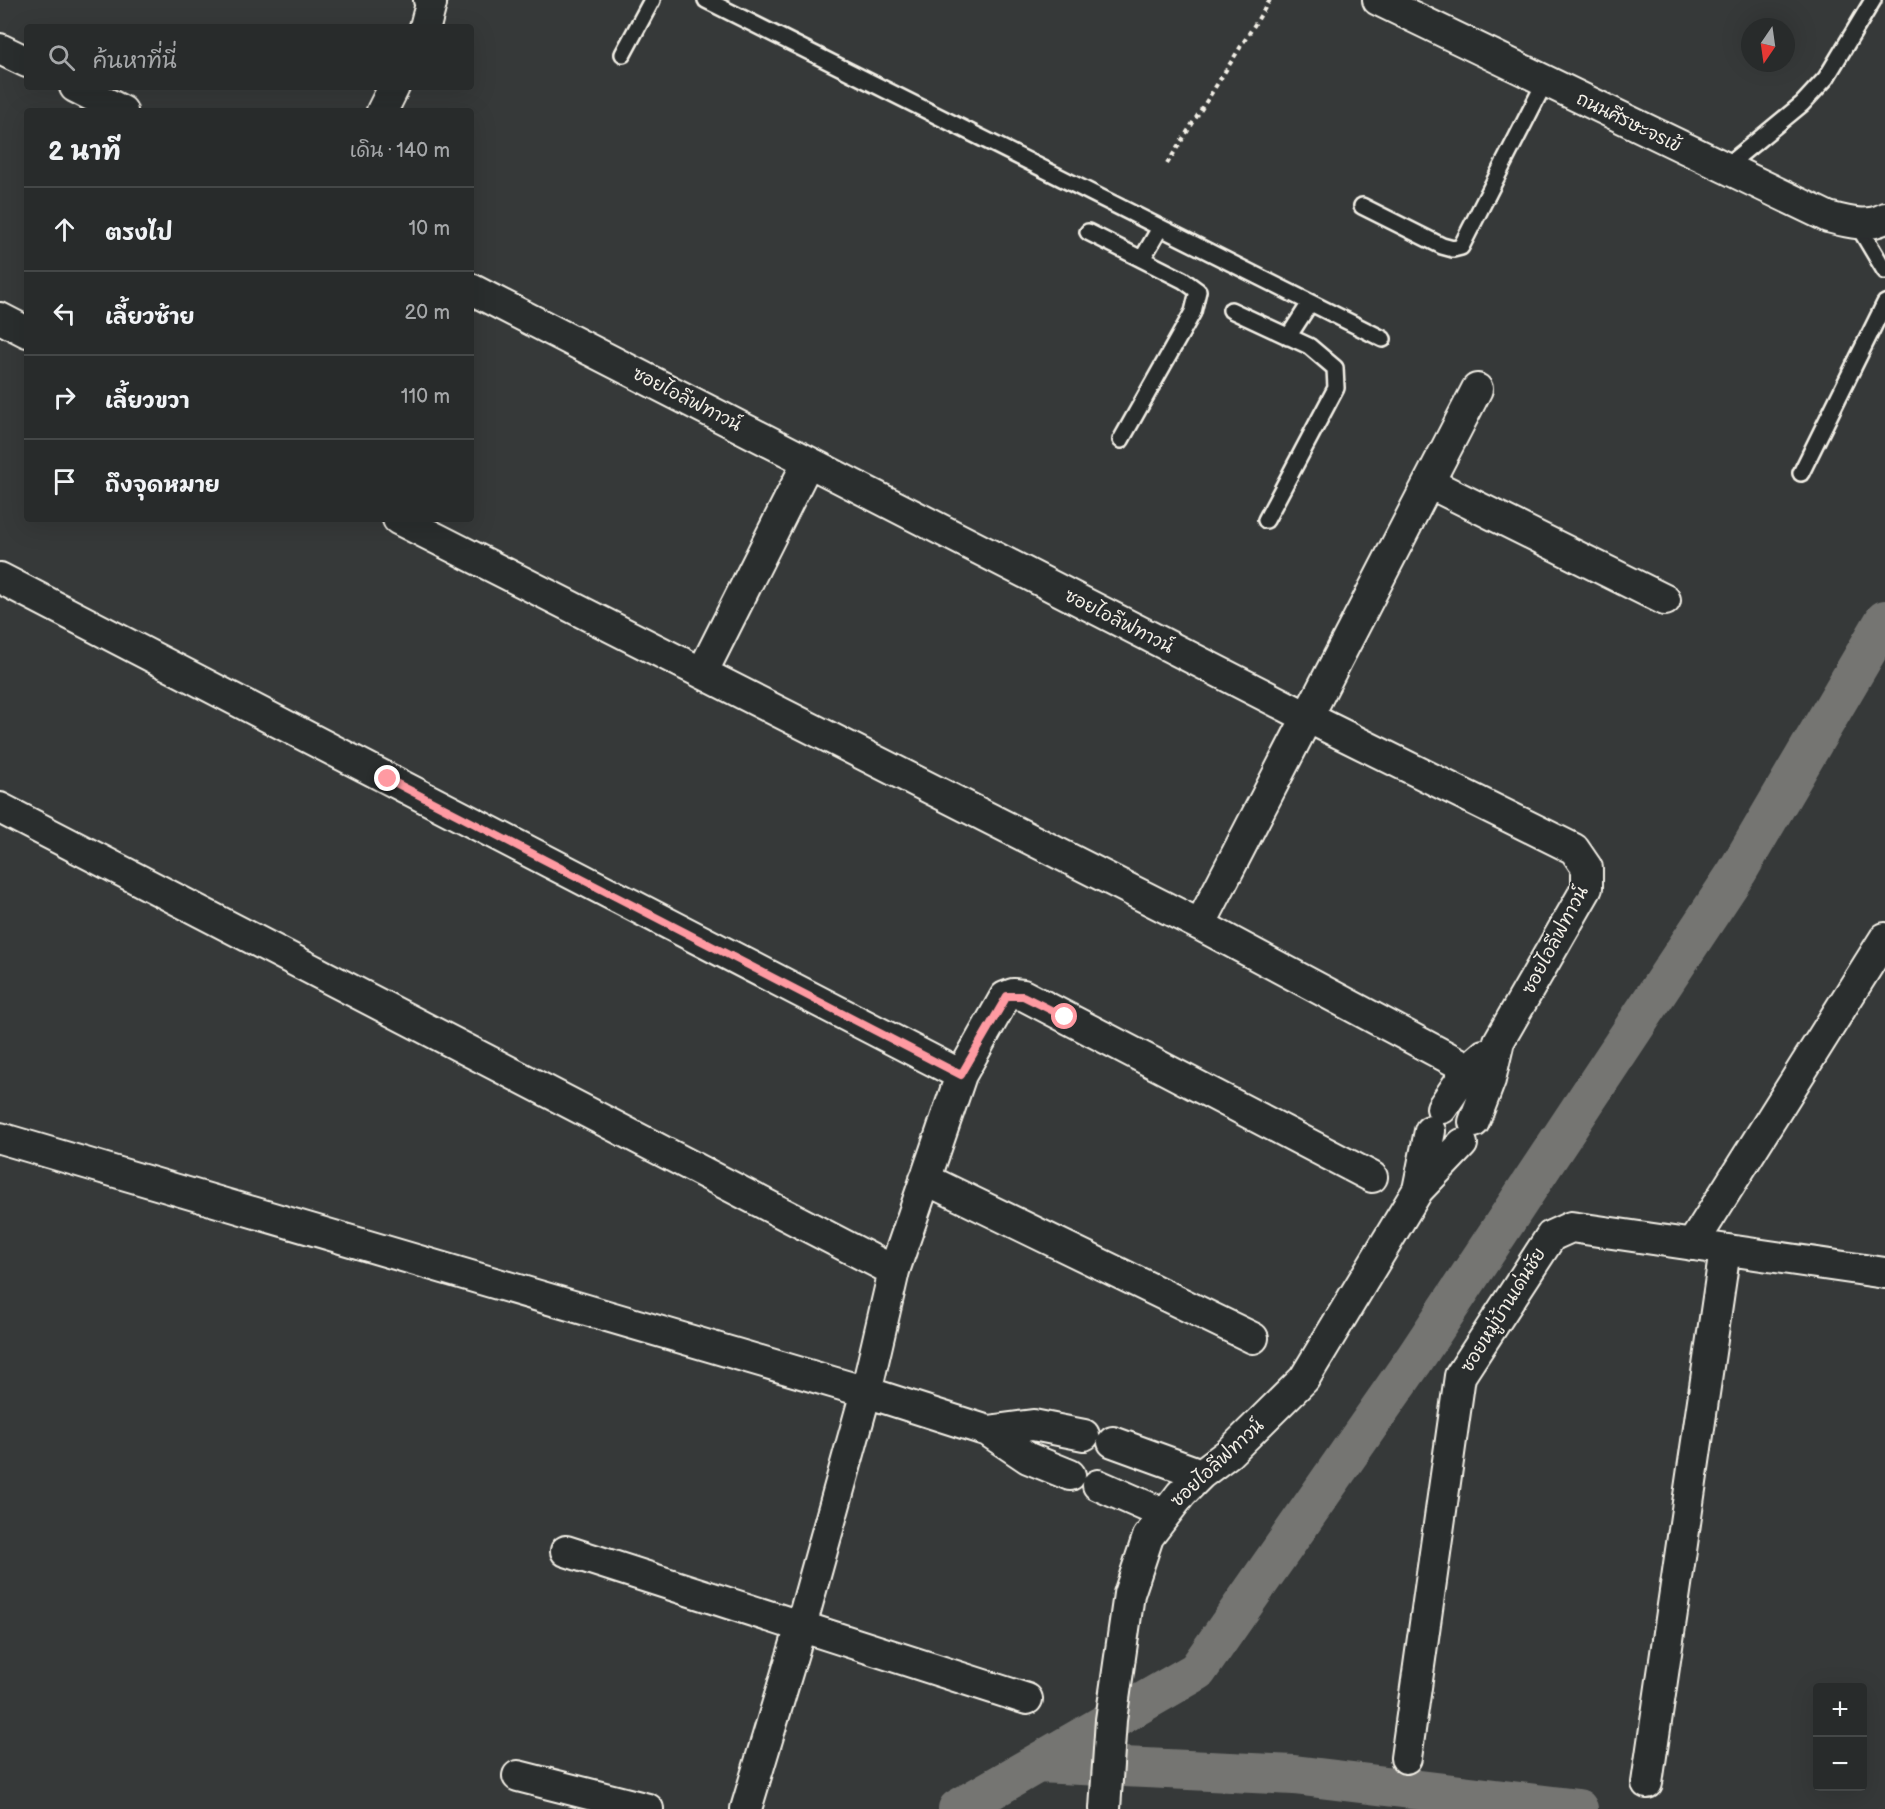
<!DOCTYPE html>
<html lang="th">
<meta charset="utf-8">
<style>
:root{--surface:#282b2b;--page:#343737;--text:#f1f3f6;--muted:#a5a7a9;--line:#444747}
body{margin:0;font-family:"Balsamiq Sans","Playpen Sans Thai",sans-serif;background:var(--page);color:var(--text)}
.controls{position:absolute;right:18px;bottom:18px;display:grid;overflow:hidden;border-radius:6px;box-shadow:0 6px 24px #0002}
.controls button{width:54px;height:54px;display:grid;place-items:center;padding:0;border:0;border-bottom:2px solid var(--line);background:var(--surface);color:var(--text);font:30px sans-serif}
.compass{position:absolute;left:1741px;top:18px;width:54px;height:54px;border-radius:50%;background:var(--surface);box-shadow:0 6px 24px #0002;rotate:193deg}
.stop{position:absolute;width:18px;height:18px;margin:-14px;border:4px solid #ff9aa2;border-radius:50%;background:#fff}
.stop.end{background:#ff9aa2;border-color:#fff;box-shadow:0 2px 6px #0008}
.list{margin:0;padding:0;list-style:none}
h2{display:flex;justify-content:space-between;align-items:center;height:78px;margin:0;padding:0 24px;font-size:26px}
h2 small{font-size:20px;font-weight:400;color:var(--muted)}
.list li{display:grid;grid-template-columns:39px 1fr auto;gap:18px;align-items:center;box-sizing:border-box;height:84px;padding:0 24px;border-top:2px solid var(--line)}
.list b{display:block;font-size:22px;white-space:nowrap}
.list em{font-size:20px;font-style:normal;color:var(--muted)}
.icon{flex:none;width:33px;height:33px;fill:none;stroke:currentColor;stroke-width:2;stroke-linecap:round;stroke-linejoin:round}
.map{position:relative;flex:none;width:1885px;height:1809px;overflow:hidden}
.search{position:absolute;background:var(--surface);box-shadow:0 6px 24px #0002;left:24px;top:24px;width:450px;height:66px;display:flex;align-items:center;gap:15px;box-sizing:border-box;padding:0 21px;border-radius:6px;color:var(--muted);font-size:22px}
.panel{position:absolute;background:var(--surface);box-shadow:0 6px 24px #0002;left:24px;top:108px;width:450px;height:414px;border-radius:6px}
.map>svg:first-child{display:block}
.lines{fill:none;stroke-linecap:round;stroke-linejoin:round}
.canal{stroke:#757572;stroke-width:40}
.service-casing{stroke:#f4f1e8;stroke-width:20}
.minor-casing{stroke:#f4f1e8;stroke-width:34}
.path{stroke:#f4f1e8;stroke-width:4;stroke-dasharray:4.5 4.5;stroke-linecap:butt}
.service{stroke:#2a2d2e;stroke-width:15}
.minor{stroke:#2a2d2e;stroke-width:30}
.route{stroke:#ff9aa2;stroke-width:8}
.labels{text-anchor:middle;stroke-width:4.5;stroke-linejoin:round;paint-order:stroke}
.street-label{font-size:18px;fill:#f4f1e8;stroke:#2a2d2e}
</style>
<div class="map">
<svg width="1885" height="1809" viewBox="0 0 1885 1809">
<rect width="100%" height="100%" fill="#363939"/>
<filter id="ink" filterUnits="userSpaceOnUse"><feTurbulence type="fractalNoise" baseFrequency=".0167" numOctaves="2"/><feDisplacementMap in="SourceGraphic" scale="12" xChannelSelector="R" yChannelSelector="G"/><feConvolveMatrix kernelMatrix="1 2 1 2 8 2 1 2 1" color-interpolation-filters="sRGB"/></filter>
<g filter="url(#ink)">
<g class="lines">
<!-- canal -->
<path class="canal" d="M1038,1763L1294,1775L1578,1809
M958,1809L1197,1671L1414,1360L1737,872L1885,620"/>
<!-- service casing -->
<g class="service-casing">
<path id="service" d="M706,0L1383,339
M623,54L652,0
M1724,168L1802,104L1826,78L1873,0
M1362,206L1442,246L1453,249L1461,247L1545,82
M1857,224L1885,271
M1088,232L1183,280L1198,291L1193,312L1121,440
M1142,259L1160,228
M1231,310L1309,346L1335,368L1336,388L1266,520
M1288,337L1310,303
M1801,473L1885,303"/>
</g>
<!-- minor casing -->
<g class="minor-casing">
<path id="minor" d="M1378,0L1828,217C1847,222 1867,228 1885,218
M425,27L431,4L429,0
M0,49L27,62
M75,87L122,111
M382,111L394,87
M471,289L1309,718L1574,849L1587,868V888L1499,1041L1490,1080L1474,1122
M0,318L27,332
M1429,483L1665,600
M398,519L1200,925L1490,1080
M0,578L961,1075
M702,673L808,462
M0,808L894,1271
M1200,925L1477,389
M1442,1108L1469,1068L1484,1055
M0,1138L866,1392L988,1431L1028,1458L1070,1475
M925,1179L1253,1338
M1418,1190L1430,1131
M1692,1245L1885,938
M988,1431L1033,1425L1084,1435
M1113,1442L1201,1474
M1098,1485L1164,1514
M566,1551L1027,1699
M1406,1758L1460,1376L1551,1236L1571,1227L1885,1273
M518,1776L648,1809
M1647,1783L1725,1250
M746,1809L801,1626L866,1392L894,1271L961,1075L1005,997L1013,994L1023,995L1372,1177
M1105,1809L1111,1720L1129,1594L1148,1537L1181,1494L1201,1474L1229,1453L1304,1379L1418,1190L1462,1144"/>
</g>
<!-- path -->
<path class="path" d="M1167,164L1270,0"/>
<!-- service -->
<use href="#service" class="service"/>
<!-- minor -->
<use href="#minor" class="minor"/>
</g>
</g>
<g class="lines" filter="url(#ink)">
<!-- route -->
<path class="route" d="M388,779L961,1075L1007,996H1023L1065,1017"/>
</g>
<g class="labels">
<!-- street labels -->
<g class="street-label">
<text transform="translate(1629 122) rotate(26)" y="6">ถนนศีรษะจรเข้</text>
<text transform="translate(687 399) rotate(27)" y="6">ซอยไอลีฟทาวน์</text>
<text transform="translate(1119 621) rotate(27)" y="6">ซอยไอลีฟทาวน์</text>
<text transform="translate(1555 940) rotate(-62)" y="6">ซอยไอลีฟทาวน์</text>
<text transform="translate(1503 1310) rotate(-58)" y="6">ซอยหมู่บ้านเด่นชัย</text>
<text transform="translate(1217 1463) rotate(-43)" y="6">ซอยไอลีฟทาวน์</text>
</g>
</g>
</svg>
<div class="controls">
<button>+</button>
<button>−</button>
</div>
<svg class="compass" viewBox="-18 -18 36 36"><path d="M0-13l5 13h-10z" fill="#e53935"/><path d="M0 13l5-13h-10z" fill="#a5a7a9"/></svg>
<div class="stop" style="left:1065px;top:1017px"></div>
<div class="stop end" style="left:388px;top:779px"></div>
<div class="search"><svg class="icon" aria-label="search" viewBox="0 0 24 24"><circle cx="10" cy="10" r="6"/><path d="M15 15l6 6"/></svg>ค้นหาที่นี่</div>
<section class="panel">
<h2>2 นาที<small>เดิน · 140 m</small></h2>
<ul class="list">
<li><svg class="icon" aria-label="ahead" viewBox="0 0 24 24"><path d="M12 20V5M6 11l6-6 6 6"/></svg><div><b>ตรงไป</b></div><em>10 m</em></li>
<li><svg class="icon" aria-label="left" viewBox="0 0 24 24"><path d="M17 20v-9H6M10 6l-5 5 5 5"/></svg><div><b>เลี้ยวซ้าย</b></div><em>20 m</em></li>
<li><svg class="icon" aria-label="right" viewBox="0 0 24 24"><path d="M7 20v-9h11M14 6l5 5-5 5"/></svg><div><b>เลี้ยวขวา</b></div><em>110 m</em></li>
<li><svg class="icon" aria-label="arrive" viewBox="0 0 24 24"><path d="M6 21V4h12l-3 4 3 4H6"/></svg><div><b>ถึงจุดหมาย</b></div></li>
</ul>
</section>
</div>
